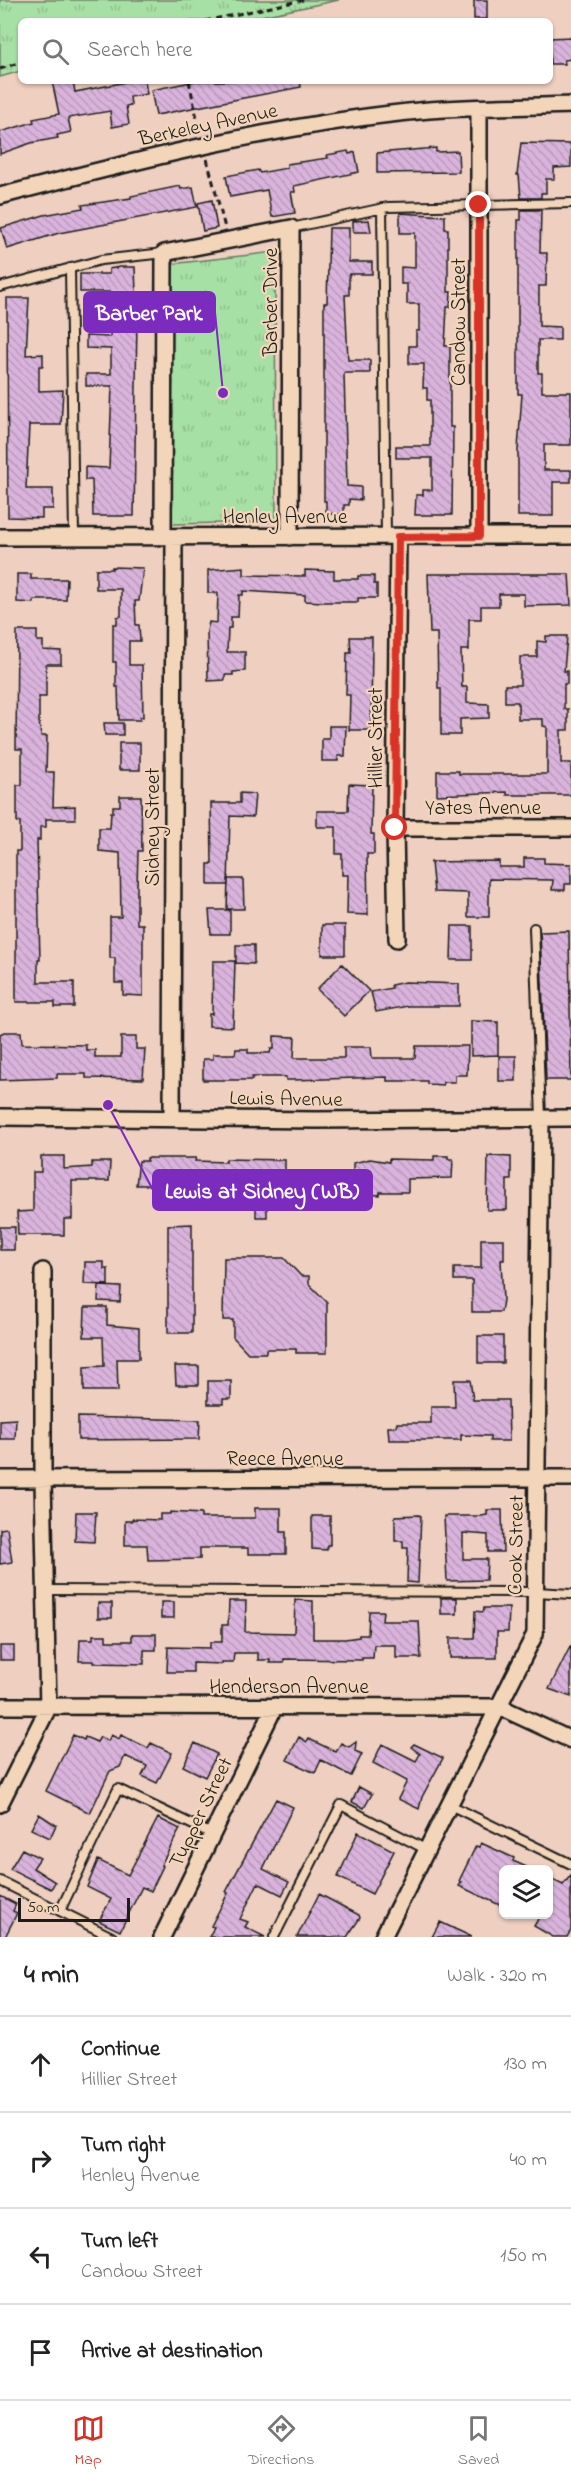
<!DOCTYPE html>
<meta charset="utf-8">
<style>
:root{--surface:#fff;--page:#f2f2f2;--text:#222;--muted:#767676;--line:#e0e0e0;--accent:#d93025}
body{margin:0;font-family:"Indie Flower",sans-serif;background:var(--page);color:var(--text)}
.controls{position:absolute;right:18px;bottom:18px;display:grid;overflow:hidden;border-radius:9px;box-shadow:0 2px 4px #0004}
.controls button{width:54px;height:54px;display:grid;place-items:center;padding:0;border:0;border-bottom:2px solid var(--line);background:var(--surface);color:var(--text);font:30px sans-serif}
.scale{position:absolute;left:18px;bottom:15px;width:112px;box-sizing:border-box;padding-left:6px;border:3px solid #1c1c1c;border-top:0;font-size:16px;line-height:21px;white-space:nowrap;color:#1c1c1c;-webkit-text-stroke:4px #f3d6b9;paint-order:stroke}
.stop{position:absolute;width:18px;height:18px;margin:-14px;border:4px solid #d93025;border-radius:50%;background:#fff}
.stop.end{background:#d93025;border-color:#fff;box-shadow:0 2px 6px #0008}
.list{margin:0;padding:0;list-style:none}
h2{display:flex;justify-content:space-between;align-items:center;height:78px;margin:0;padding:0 24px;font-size:26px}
h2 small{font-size:20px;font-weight:400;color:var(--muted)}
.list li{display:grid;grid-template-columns:39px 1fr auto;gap:18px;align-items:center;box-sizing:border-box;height:96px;padding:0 24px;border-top:2px solid var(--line)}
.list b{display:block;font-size:22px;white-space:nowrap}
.list p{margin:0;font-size:20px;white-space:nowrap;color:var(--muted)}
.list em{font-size:20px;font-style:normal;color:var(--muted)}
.icon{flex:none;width:33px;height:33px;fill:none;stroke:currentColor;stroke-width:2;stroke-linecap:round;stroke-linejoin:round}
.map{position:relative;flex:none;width:571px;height:1937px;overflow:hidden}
.search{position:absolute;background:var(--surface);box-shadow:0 2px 4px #0004;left:18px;right:18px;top:18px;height:66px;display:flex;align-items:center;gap:15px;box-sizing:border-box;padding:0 21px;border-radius:9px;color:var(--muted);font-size:22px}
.sheet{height:462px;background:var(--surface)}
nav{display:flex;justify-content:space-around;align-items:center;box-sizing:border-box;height:84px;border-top:2px solid var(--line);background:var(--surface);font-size:16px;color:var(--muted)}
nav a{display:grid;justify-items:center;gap:3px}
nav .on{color:var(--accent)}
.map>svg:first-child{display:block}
.park{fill:url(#park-tufts);stroke:#627e60;stroke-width:1.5}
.building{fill:url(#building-back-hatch);stroke:#1c1c1c;stroke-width:1.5}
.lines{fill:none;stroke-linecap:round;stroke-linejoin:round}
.lane-casing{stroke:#1c1c1c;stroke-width:12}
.street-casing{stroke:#1c1c1c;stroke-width:20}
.path{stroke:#1c1c1c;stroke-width:3;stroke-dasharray:6 4.5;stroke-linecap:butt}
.lane{stroke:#f3d6b9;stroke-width:8}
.street{stroke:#f3d6b9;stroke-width:15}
.route{stroke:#d93025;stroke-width:8}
.labels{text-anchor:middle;stroke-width:4.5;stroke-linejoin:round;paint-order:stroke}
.street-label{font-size:21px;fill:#1c1c1c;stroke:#f3d6b9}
.leader{fill:none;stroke:#7b2cbf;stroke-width:2}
.callout-dot{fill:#7b2cbf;stroke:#f3d6b9;stroke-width:2}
.callout{fill:#7b2cbf;stroke:#7b2cbf;stroke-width:2}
.callout-label{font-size:22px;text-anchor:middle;font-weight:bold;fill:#fff}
</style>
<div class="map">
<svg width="571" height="1937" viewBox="0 0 571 1937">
<defs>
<pattern id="park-tufts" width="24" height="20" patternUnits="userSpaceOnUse" patternTransform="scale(1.5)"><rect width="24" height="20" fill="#a7e0a4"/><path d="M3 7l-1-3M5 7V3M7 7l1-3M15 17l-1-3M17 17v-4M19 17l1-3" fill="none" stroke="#8fc08d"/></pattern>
<pattern id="building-back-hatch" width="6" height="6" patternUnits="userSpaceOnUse" patternTransform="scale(1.5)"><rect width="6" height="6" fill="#d9b3db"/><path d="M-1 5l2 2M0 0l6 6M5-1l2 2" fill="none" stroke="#ba99bb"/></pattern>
</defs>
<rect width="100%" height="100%" fill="#eecfc0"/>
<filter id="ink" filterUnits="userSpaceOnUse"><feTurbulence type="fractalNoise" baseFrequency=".0167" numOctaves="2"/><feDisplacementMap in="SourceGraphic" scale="12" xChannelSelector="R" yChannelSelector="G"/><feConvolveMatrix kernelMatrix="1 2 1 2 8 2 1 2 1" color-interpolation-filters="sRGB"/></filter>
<g filter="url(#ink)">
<!-- park -->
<path class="park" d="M0,0H339L238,21H21V71L0,77Z
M275,252L276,522L172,524L171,264Z"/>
<!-- building -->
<path class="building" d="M474,0H487V19H474Z
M571,37V59L564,60L565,64H550V38Z
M52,81H73L75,92L131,81H145L147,94L130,97L131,105L126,106L129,124L112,127L110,111L68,118L71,132L57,135L58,138L31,143L0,154V132L34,122L33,119L59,114Z
M196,81H300L301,87L156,115L151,90Z
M521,143L571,144V167L554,168V179H546V193H541V198H521L519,175H517Z
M436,148V152L458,151L459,172L377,173V153Z
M348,151L349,154L355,152L359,172L294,186L295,192H291L295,213L272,217L267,190L230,197L226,176L258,170L260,173L287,168V164L328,158L327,155Z
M180,186L181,189L193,187L197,207L59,233L7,249L1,228L44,215L83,208L82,205L131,198V196Z
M212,200L217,228L203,231L198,203Z
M521,210H541L540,253H547L546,286H539V326L560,327V340H538V373H542V392H571V445H544V470H571V482H553V516H518V449L522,394H518V220H521Z
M400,213L445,216V229H448V292H451L450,307H447L445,346H450V427H453L452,515H415L416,495H423V490H432V458H396V446H430V400H427V388H423L424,364H409V346H416V331H419V304H407V284H401V267L415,268V233H400Z
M369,220L371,232H353V221Z
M329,228H349V262H372V274H349V295H345L348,360H370V373H344L347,486L361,487V500L349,499V505H344V514H326V501H324V303H327Z
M120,267H135L137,320L134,516H93L92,480H85V467L109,468L112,386H86V374H111V349L86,348V336L110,337L111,296L109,292H80V274H109V269Z
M7,298H29L26,355L43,354V366H39V391L63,390L61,425H29L26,489H53V509H42V518L8,517Z
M112,567L143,568L139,601H135L136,625H139L140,641H129V665H142L143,717H140V720H119L118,687H116V662H113V624H117V617L121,616V589H96V569H112Z
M244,567V575L305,576V570L334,571V579H358V576H374V584H377V598H358V602H323L305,601V595L243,591V595H239L238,617H231V628H228L227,652H245V671L233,672V675H225V680L208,681L207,631L209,622L217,623L218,593H208V570Z
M17,574H31V579H67L66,600H34V603L17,602Z
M428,574H569L571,605L524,606V594H499V606H481V619H469V650H461L462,687H467V703L489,704V718L460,719V735H441V688H438L437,633H430Z
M17,631H37V641H43V650L61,651V664H46V697H39V721L41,736H47L46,772H54L53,807L75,806V819H46V827H40V840H37L40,960H38V982H74V1007H55V1002H16V851H20V822H17V785H22V749H16Z
M546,636H567L564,671H567V684H564V709H568V730H561V763H571V795H507V792L437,795V771H459V774H547V727L543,726V719H518V702H505V685H520V657H537V641L546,642Z
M350,637H372L371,730H349L350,695H346L347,653H351Z
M104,723H123V735H105Z
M329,726H346L345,756H338V761H322V739H329Z
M119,743H140V770H119Z
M349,784L372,785L371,834H374V854H367L368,915L347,914L348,875H342V854H336V827H317V811H348Z
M240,793L255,794L253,817L230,816L228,885H208V864H212L211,803H240Z
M120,796H141L142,851H138L137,887V924H143V996L123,995V983H115V958H110V917H121L120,853L99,851V828H110L111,812H113V806H120Z
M524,858H544V863L571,864V884H565V890H552L553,880L489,879V917H468V893L434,892L431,862L499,861V867H524Z
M228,879H243L244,909H227Z
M209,910H230V934H211Z
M322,925H345V955H322Z
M452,926H472V960H451Z
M569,931L571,1080H546L540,932Z
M236,945H254V964L236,963Z
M213,961H235L233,1027L209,1026V1014H212Z
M342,964L369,991L344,1016L317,989Z
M405,982L459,984V1006H408L376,1012L371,992L392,988L391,985Z
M471,1021L498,1022V1055L471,1056Z
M4,1032H21L22,1044L86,1045V1050H95V1057H121V1037H136V1049H145L143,1079L86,1078V1074H57V1078L0,1080V1034Z
M274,1036L295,1037L294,1058H344V1047H371L372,1058H415L416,1046H468L467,1075H455V1082H443V1085L427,1084V1081H387V1077L293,1080H286V1077H252V1080H203V1059H213V1054H235L236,1049H248V1053H270L271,1049H274Z
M499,1056H516V1081H499Z
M41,1156H64V1169L92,1167V1162H110L109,1181H72V1219H64V1235H18L17,1212L33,1211V1172H41Z
M434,1156H448V1159H453L452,1178L408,1179V1192H380V1195L361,1194V1182H353V1163L370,1159L389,1162V1159L434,1160Z
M488,1156L511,1157V1180H507V1210H487Z
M147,1158H196L195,1161L226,1162V1159L285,1160V1185H267V1217H256V1182L159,1181V1185H136L139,1161H147Z
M192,1224V1333H168V1225Z
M0,1227H15L14,1250H0Z
M481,1239H504V1260H501L503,1300L501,1312H472V1280H454V1268H481Z
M224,1258H284L301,1276H309V1284L327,1302V1353H296V1349H266V1353H248L233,1337V1320H223Z
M85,1262H104V1269H108V1285L84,1284Z
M99,1286L121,1287L120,1302L98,1301Z
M85,1307H107V1325L139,1328V1359H117L118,1391H84V1367L104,1366L103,1337H84Z
M478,1336H503V1363H478Z
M175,1366H199V1385H176Z
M454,1380H470L473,1400H508L509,1441H490V1436L461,1435V1440H389L388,1427H396L397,1423H431V1407H455Z
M208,1381H231V1399H223V1404H208Z
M78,1417L200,1420L199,1439L78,1440Z
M16,1419L15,1439H0V1420Z
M255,1508H281V1532H286V1554H248V1548H200V1559L148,1560L147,1545H125V1521H132V1519L160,1520V1514H170V1512L201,1514V1518H255Z
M487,1510H502L503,1552H488V1535L463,1533V1559H487L486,1580L447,1581L444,1516H481L487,1515Z
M76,1512H96L94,1542L75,1541Z
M419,1515L421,1516L418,1583L407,1582L408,1548H403V1541H395V1516Z
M312,1516H330V1545H327V1550L312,1549Z
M7,1528L12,1562L0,1564V1529Z
M441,1598H457V1614H441Z
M295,1600L313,1601V1639H345L359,1637V1635H368L369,1611H383L382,1621H419L421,1658H396V1645H374L373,1658H362V1660L284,1659V1663H270V1660H258V1653H234L233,1662H222V1664L193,1663V1672H167L168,1647L210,1648V1642H222V1625H228L229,1601H246L245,1632L294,1633Z
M161,1602H174V1618H161Z
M98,1603H112V1618H98Z
M484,1608H509L508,1632H497V1658H450V1638H474L475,1611L483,1612Z
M132,1634H156V1650H144V1664L93,1663V1661H79L80,1639H93V1635H106V1641H132Z
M571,1645V1697L549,1689Z
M0,1646H14V1660H0Z
M73,1735L84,1740L85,1737L97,1742L100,1737L108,1741L111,1735L119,1739L121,1735L148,1748L151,1743L172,1753L157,1783L142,1776L147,1766L125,1756L120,1767L110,1771L90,1813L46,1791Z
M299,1737L307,1742L309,1739L336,1752L341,1743L349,1747L356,1742L355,1751L362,1754L351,1776L321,1760L315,1773L287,1760Z
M195,1743L217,1754L205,1777L183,1766Z
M382,1744L416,1761L420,1754L411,1747L414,1744L443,1758L422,1797L419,1809L398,1799L407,1781L373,1763Z
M359,1787L372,1794L364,1808L352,1802Z
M276,1799L293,1807L263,1869L289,1882L282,1895L258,1883L240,1919L248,1922L245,1927L265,1937H209L214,1927L211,1926L228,1893L226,1892Z
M39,1814L56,1825L50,1838L31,1829Z
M158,1818L180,1829L161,1865L163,1866L151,1891L142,1887L120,1931L99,1921L111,1899L87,1887L98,1860L128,1875Z
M358,1832L394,1851L372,1894L338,1877Z
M481,1843L514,1858L513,1861L531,1869H504V1907L459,1886L462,1882L459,1881L476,1846L479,1847Z
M22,1849L40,1858L33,1868L55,1882L51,1889L10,1869Z
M571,1875V1930L567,1937H553L534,1926L541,1914H549V1878L563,1885Z
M319,1894L359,1915L360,1918L347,1937H297Z
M0,1896L16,1904L13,1911L17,1913L5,1937H0Z
M440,1922L472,1937H432Z"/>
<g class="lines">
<!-- lane casing -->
<g class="lane-casing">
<path id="lane" d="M382,208L386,537
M291,228L388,207L571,203
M70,268L74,537
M0,287L101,260L164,253
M534,928L541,1118
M46,1590L536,1592L571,1594
M450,1805L571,1864
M0,1881L112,1937
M60,1911L118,1789L212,1834
M274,1937L341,1805L427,1850"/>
</g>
<!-- street casing -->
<g class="street-casing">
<path id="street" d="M479,108V536
M0,196C141,159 284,123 429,110C476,106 524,107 571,105
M0,537L571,536
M163,537L164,253L291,228L290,537
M395,828H571
M397,939L395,828L398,537
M0,1117L316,1120L571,1118
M172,1117L174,537
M0,1479L571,1478
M0,1706L500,1707L571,1740
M0,1804L48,1708L43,1480V1271
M162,1937L275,1706
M383,1937L535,1634L541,1118"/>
</g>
<!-- path -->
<path class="path" d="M205,21L304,0
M0,69L21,62
M189,81L200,132
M207,159L225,228"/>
<!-- lane -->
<use href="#lane" class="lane"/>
<!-- street -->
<use href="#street" class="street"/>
</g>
</g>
<g class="lines" filter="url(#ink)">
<!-- route -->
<path class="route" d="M395,828L398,537L479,536V205"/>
</g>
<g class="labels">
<!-- street labels -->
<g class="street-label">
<text transform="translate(208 124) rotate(-12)" y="7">Berkeley Avenue</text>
<text transform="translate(270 302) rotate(-90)" y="7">Barber Drive</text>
<text transform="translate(458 322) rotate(-90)" y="7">Candow Street</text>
<text x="285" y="523">Henley Avenue</text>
<text transform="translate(375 738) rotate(-90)" y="7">Hillier Street</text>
<text x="483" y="814">Yates Avenue</text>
<text transform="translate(152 827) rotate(-90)" y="7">Sidney Street</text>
<text transform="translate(286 1098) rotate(1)" y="7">Lewis Avenue</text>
<text x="285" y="1465">Reece Avenue</text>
<text transform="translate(515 1545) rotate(-89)" y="7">Cook Street</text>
<text x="289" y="1693">Henderson Avenue</text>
<text transform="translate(200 1812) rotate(-64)" y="7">Tupper Street</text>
</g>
</g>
<!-- callouts -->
<path class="leader" d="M223 393L215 312M108 1105L153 1190"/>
<g class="callout-dot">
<circle cx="223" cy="393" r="6"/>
<circle cx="108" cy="1105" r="6"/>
</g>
<g class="callout">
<rect x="84" y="292" width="131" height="40" rx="6"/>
<rect x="153" y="1170" width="219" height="40" rx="6"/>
</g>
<g class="callout-label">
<text x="149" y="320">Barber Park</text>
<text x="262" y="1198">Lewis at Sidney (WB)</text>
</g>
</svg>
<div class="controls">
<button><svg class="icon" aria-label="layers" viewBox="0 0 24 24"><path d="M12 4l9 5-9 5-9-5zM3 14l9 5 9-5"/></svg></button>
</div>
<div class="scale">50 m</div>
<div class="stop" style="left:395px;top:828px"></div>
<div class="stop end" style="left:479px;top:205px"></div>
<div class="search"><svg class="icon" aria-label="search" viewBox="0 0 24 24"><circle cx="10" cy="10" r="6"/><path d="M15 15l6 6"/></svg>Search here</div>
</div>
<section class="sheet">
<h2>4 min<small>Walk · 320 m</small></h2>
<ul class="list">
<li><svg class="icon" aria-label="ahead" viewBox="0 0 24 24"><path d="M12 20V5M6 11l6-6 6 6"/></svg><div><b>Continue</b><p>Hillier Street</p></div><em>130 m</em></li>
<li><svg class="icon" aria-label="right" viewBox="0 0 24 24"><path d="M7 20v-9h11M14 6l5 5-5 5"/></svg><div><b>Turn right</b><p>Henley Avenue</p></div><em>40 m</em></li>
<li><svg class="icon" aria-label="left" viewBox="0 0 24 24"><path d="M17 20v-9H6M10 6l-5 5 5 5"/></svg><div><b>Turn left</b><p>Candow Street</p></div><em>150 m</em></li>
<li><svg class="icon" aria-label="arrive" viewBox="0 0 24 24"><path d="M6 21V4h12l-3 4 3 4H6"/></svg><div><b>Arrive at destination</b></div></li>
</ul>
</section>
<nav>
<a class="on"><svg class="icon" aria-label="map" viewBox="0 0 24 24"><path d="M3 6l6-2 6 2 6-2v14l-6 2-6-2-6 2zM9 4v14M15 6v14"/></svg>Map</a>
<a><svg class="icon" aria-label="directions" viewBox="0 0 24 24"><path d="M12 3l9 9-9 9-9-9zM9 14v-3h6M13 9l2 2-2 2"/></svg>Directions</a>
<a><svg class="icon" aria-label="saved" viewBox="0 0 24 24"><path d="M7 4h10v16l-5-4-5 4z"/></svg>Saved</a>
</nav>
